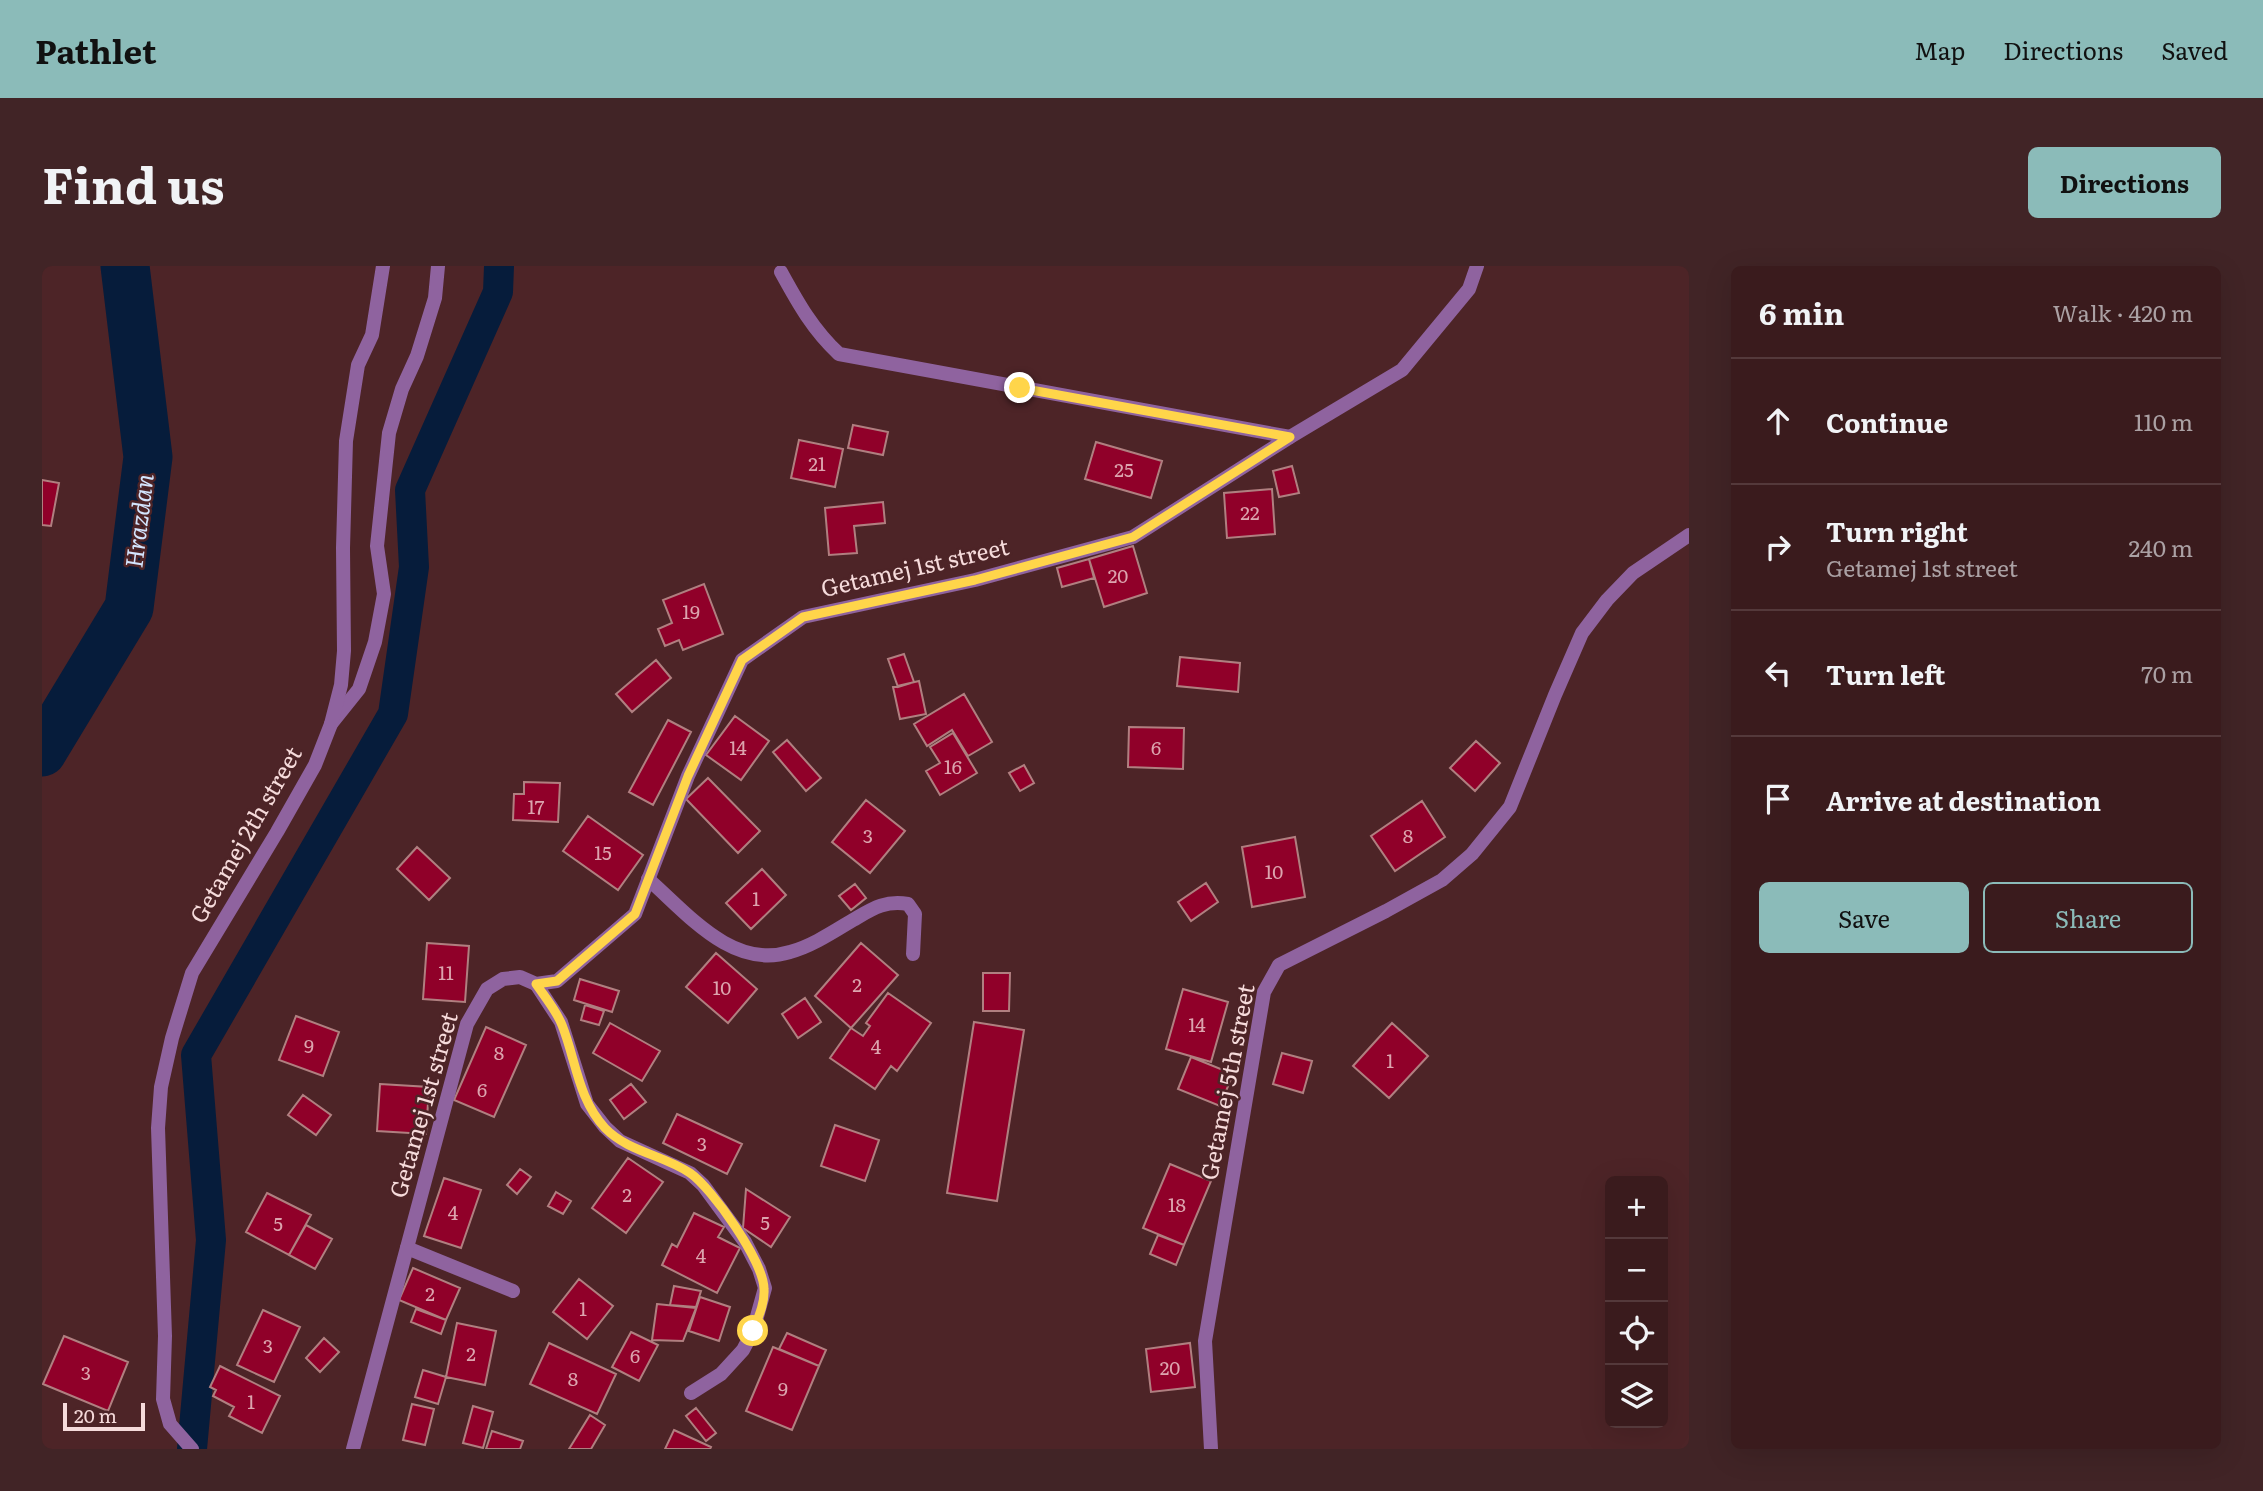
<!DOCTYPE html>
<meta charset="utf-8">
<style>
:root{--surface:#3a1b1d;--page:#412426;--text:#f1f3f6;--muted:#aba1a4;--line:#54393b;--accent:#8bbbb9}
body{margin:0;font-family:Literata,serif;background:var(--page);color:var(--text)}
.controls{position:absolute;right:21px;bottom:21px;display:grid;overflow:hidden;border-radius:10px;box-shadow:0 7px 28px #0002}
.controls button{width:63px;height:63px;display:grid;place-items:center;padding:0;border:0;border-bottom:2px solid var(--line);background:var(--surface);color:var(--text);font:35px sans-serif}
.scale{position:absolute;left:21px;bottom:18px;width:82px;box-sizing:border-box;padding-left:7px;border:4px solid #f6dbdb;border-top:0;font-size:19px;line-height:24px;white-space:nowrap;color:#f6dbdb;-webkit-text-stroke:5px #4d2427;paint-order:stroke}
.stop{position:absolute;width:21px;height:21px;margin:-16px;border:5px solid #ffd54a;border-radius:50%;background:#fff}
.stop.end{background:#ffd54a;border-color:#fff;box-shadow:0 2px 7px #0008}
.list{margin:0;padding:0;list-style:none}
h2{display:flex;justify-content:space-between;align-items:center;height:91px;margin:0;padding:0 28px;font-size:30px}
h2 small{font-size:23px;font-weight:400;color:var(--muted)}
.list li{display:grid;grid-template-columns:46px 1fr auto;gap:21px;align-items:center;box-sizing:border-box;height:126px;padding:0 28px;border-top:2px solid var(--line)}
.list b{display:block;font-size:26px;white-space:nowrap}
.list p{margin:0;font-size:23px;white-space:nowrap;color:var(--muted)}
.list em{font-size:23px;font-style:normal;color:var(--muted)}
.actions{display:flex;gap:14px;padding:21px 28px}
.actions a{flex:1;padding:16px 0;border:2px solid var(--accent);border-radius:10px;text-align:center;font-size:24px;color:var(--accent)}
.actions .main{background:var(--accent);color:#111}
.icon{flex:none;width:38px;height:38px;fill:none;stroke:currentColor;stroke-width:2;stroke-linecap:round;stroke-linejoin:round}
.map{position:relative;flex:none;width:1647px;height:1183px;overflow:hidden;border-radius:10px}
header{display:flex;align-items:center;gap:42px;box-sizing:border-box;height:98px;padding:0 35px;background:var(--accent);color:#111}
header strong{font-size:33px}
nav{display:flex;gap:38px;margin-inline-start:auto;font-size:24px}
.intro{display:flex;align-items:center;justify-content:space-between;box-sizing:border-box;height:168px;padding:0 42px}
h1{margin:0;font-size:49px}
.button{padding:18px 32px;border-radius:10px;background:var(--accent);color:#111;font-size:24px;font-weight:700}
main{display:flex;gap:42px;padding:0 42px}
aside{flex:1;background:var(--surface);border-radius:10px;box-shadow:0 7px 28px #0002}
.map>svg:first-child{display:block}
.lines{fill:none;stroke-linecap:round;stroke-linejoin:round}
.canal{stroke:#061c3b;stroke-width:30}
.river{stroke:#061c3b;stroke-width:49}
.building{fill:#900029;stroke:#b07f80;stroke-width:2}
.minor{stroke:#8f639f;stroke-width:14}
.tertiary{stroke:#8f639f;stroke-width:14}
.route{stroke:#ffd54a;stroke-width:9}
.labels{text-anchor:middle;stroke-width:5;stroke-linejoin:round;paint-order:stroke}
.number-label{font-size:19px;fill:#dca4ae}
.street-label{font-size:23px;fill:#f6dbdb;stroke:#4d2427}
.water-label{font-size:24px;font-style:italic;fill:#d3e5fe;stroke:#4d2427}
</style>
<header>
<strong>Pathlet</strong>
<nav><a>Map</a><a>Directions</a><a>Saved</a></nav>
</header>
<div class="intro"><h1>Find us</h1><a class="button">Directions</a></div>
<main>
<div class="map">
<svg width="1647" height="1183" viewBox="0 0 1647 1183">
<rect width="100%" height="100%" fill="#4d2427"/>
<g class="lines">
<!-- canal -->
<path class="canal" d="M150,1183L169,974L154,789L351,448L372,301L368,224L456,26L457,0"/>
<!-- river -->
<path class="river" d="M0,486L87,342L106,191L83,0"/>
</g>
<!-- building -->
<path class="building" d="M811,159L846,166L841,189L806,182Z
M757,174L801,183L793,221L749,212Z
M1054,176L1120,195L1109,232L1043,213Z
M1250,200L1257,227L1237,231L1231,205Z
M0,214L17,217L9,260L0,259Z
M1230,223L1233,268L1185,272L1182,227Z
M841,236L843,257L812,260L815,287L787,289L783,242Z
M1091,280L1105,327L1062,341L1047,293Z
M1047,293L1052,312L1020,321L1015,302Z
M662,318L681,368L641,384L637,374L623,380L616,363L630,357L621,334Z
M862,388L872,416L856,421L846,393Z
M1138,391L1198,397L1196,426L1135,420Z
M614,394L629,412L590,446L574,428Z
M877,415L884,448L858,453L851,421Z
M922,428L950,476L926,490L910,464L885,480L872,458Z
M693,450L727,475L699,514L664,489Z
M626,454L649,466L611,539L587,526Z
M1087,461L1142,462L1141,503L1086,501Z
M911,467L935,507L898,529L884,505L898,497L888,481Z
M745,474L779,512L764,525L731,486Z
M1434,475L1458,497L1433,525L1408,502Z
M982,499L992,517L978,525L967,507Z
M666,512L718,565L696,587L644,533Z
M482,516L518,517L516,556L471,554L472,528H482Z
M824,534L863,565L828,607L790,576Z
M1380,535L1403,571L1353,605L1329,570Z
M546,550L601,589L576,624L521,585Z
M1253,571L1263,631L1210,641L1200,581Z
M375,581L408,612L387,634L355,603Z
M720,603L744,629L709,663L684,637Z
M1164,617L1176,636L1149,655L1136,636Z
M813,618L824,632L809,644L797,630Z
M385,677L427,680L423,736L381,733Z
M819,677L856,709L809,762L773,730Z
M674,687L715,723L686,757L644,721Z
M941,707H968L967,745H941Z
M538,713L577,725L570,746L532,734Z
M1141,723L1186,736L1169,796L1124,783Z
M846,727L889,757L855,805L849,800L833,823L788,792L809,762L821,770L828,760L824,757Z
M763,732L779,756L756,772L740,748Z
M543,739L562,745L557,759L539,754Z
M254,750L297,766L281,810L237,794Z
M932,756L982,764L955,935L905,927Z
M568,757L618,785L600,815L551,787Z
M1350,757L1386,790L1347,832L1311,800Z
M444,761L484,779L452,851L412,834Z
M1240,787L1270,795L1261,827L1231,818Z
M1149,791L1191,808L1178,840L1136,823Z
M338,818L387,821L384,868L335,865Z
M589,818L604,836L582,853L568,834Z
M261,829L289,849L274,869L246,849Z
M635,848L700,878L685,908L621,877Z
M793,859L837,874L823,915L779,900Z
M586,892L621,916L584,967L550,942Z
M1128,898L1169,915L1142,979L1101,962Z
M478,903L489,911L475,928L465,919Z
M402,912L439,924L419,982L382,970Z
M704,923L748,951L729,981L701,962Z
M514,926L529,935L521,948L506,940Z
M225,927L269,949L247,989L204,966Z
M652,947L682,961L676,971L698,982L675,1027L620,999L630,978L635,981Z
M264,959L290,973L273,1003L247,989Z
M1116,969L1142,979L1134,999L1108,988Z
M371,1002L418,1022L404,1054L357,1034Z
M537,1013L571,1040L545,1073L511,1046Z
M632,1020L659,1025L654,1041L628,1039Z
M658,1031L688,1041L677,1075L647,1065Z
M615,1038L654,1042L641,1075L610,1074Z
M374,1043L404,1054L399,1068L369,1056Z
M221,1044L258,1061L232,1116L195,1099Z
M415,1057L454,1065L443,1119L404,1111Z
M589,1066L616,1079L597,1115L570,1101Z
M745,1067L784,1084L777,1100L737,1083Z
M22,1070L86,1096L66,1145L1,1118Z
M282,1072L297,1086L278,1106L264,1092Z
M507,1077L574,1108L555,1148L488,1118Z
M1148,1077L1153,1121L1109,1126L1104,1083Z
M731,1081L777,1100L750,1164L704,1145Z
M178,1100L238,1130L220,1167L187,1150L192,1141L171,1130L174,1124L168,1121Z
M381,1104L404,1111L396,1138L373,1131Z
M370,1138L392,1143L383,1179L361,1174Z
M431,1140L451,1146L441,1182L421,1177Z
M654,1142L674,1167L664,1175L644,1150Z
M548,1149L563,1159L549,1183H527Z
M632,1164L669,1181L668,1183H623Z
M450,1165L481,1175L478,1183H444Z"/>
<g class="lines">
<!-- minor -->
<path class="minor" d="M739,6C756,37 771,64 797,88L1248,171
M289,458L317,423L333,376L342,328L335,280L347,167L360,123L375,90L393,32L396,0
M606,613C645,647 690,704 748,686C770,680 791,666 811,654C830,643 843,634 866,638L873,648L871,688
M494,718L519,756L545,838L563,861L578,875L648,907L661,919L703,976L717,1003L723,1022L711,1065L701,1084L679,1108L649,1127
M365,982L471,1025
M1169,1183L1163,1075L1222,726L1237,699L1344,645L1400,614L1430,588L1468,541L1513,429L1540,367L1565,334L1591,307L1647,269"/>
<!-- tertiary -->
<path class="tertiary" d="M150,1183L128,1158L121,1133L123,1070L116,862L119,821L130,772L150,707L235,566L273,499L289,458L299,419L302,385L301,282L304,175L316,99L330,69L341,0
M311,1183L425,758L445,723L461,713L478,711L494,718L515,715L593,648L646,510L700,394L761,351L933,314L1091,271L1248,171L1360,104L1427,23L1435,0"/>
</g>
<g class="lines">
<!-- route -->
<path class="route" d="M711,1065C716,1052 723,1037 722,1023C722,996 670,922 648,907C622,889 586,886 563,862C536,833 534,794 520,759C514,744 503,731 494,718L515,715L593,648L646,510L700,394L761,351L933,314L1091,271L1248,171L978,122"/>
</g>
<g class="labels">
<!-- number labels -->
<g class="number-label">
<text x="775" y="205">21</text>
<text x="1082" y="211">25</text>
<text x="1208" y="254">22</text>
<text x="1076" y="317">20</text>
<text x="649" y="353">19</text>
<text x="696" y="489">14</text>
<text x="1114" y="489">6</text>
<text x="911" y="508">16</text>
<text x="494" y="548">17</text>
<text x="826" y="577">3</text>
<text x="1366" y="577">8</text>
<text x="561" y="594">15</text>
<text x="1232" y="613">10</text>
<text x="714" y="640">1</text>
<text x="404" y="714">11</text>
<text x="815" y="726">2</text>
<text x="680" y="729">10</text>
<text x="1155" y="766">14</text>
<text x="267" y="787">9</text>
<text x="834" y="788">4</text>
<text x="457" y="794">8</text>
<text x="1348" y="802">1</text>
<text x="440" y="831">6</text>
<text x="660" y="885">3</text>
<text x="585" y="936">2</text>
<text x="1135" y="946">18</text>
<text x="411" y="954">4</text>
<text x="723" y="964">5</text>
<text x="236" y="965">5</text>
<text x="659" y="997">4</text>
<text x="388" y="1035">2</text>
<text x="541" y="1050">1</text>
<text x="226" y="1087">3</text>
<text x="429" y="1095">2</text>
<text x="593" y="1097">6</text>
<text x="1128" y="1109">20</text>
<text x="44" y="1114">3</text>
<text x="531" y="1120">8</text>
<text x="741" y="1130">9</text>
<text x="209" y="1143">1</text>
</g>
<!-- street labels -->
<g class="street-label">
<text transform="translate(873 302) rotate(-13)" y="8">Getamej 1st street</text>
<text transform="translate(204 569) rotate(-60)" y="8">Getamej 2th street</text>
<text transform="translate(1186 816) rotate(-79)" y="8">Getamej 5th street</text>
<text transform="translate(382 839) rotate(-74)" y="8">Getamej 1st street</text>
</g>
<!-- water labels -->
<g class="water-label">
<text transform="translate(98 255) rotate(-83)" y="8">Hrazdan</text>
</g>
</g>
</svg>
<div class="controls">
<button>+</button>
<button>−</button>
<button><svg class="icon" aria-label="locate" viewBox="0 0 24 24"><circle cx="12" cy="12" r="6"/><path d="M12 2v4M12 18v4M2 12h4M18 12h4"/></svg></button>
<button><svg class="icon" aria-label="layers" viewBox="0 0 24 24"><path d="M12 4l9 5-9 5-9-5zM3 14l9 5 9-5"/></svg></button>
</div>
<div class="scale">20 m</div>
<div class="stop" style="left:711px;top:1065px"></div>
<div class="stop end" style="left:978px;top:122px"></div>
</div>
<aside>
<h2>6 min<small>Walk · 420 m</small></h2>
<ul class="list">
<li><svg class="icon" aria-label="ahead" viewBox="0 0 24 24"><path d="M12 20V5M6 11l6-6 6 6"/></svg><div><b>Continue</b></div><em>110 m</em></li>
<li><svg class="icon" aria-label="right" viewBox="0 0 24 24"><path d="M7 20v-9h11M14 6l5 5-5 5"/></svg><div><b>Turn right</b><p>Getamej 1st street</p></div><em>240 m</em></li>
<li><svg class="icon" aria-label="left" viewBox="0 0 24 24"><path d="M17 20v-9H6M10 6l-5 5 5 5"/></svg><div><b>Turn left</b></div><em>70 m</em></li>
<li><svg class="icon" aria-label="arrive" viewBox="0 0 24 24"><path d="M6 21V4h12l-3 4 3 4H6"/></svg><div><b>Arrive at destination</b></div></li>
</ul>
<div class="actions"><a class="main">Save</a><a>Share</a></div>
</aside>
</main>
